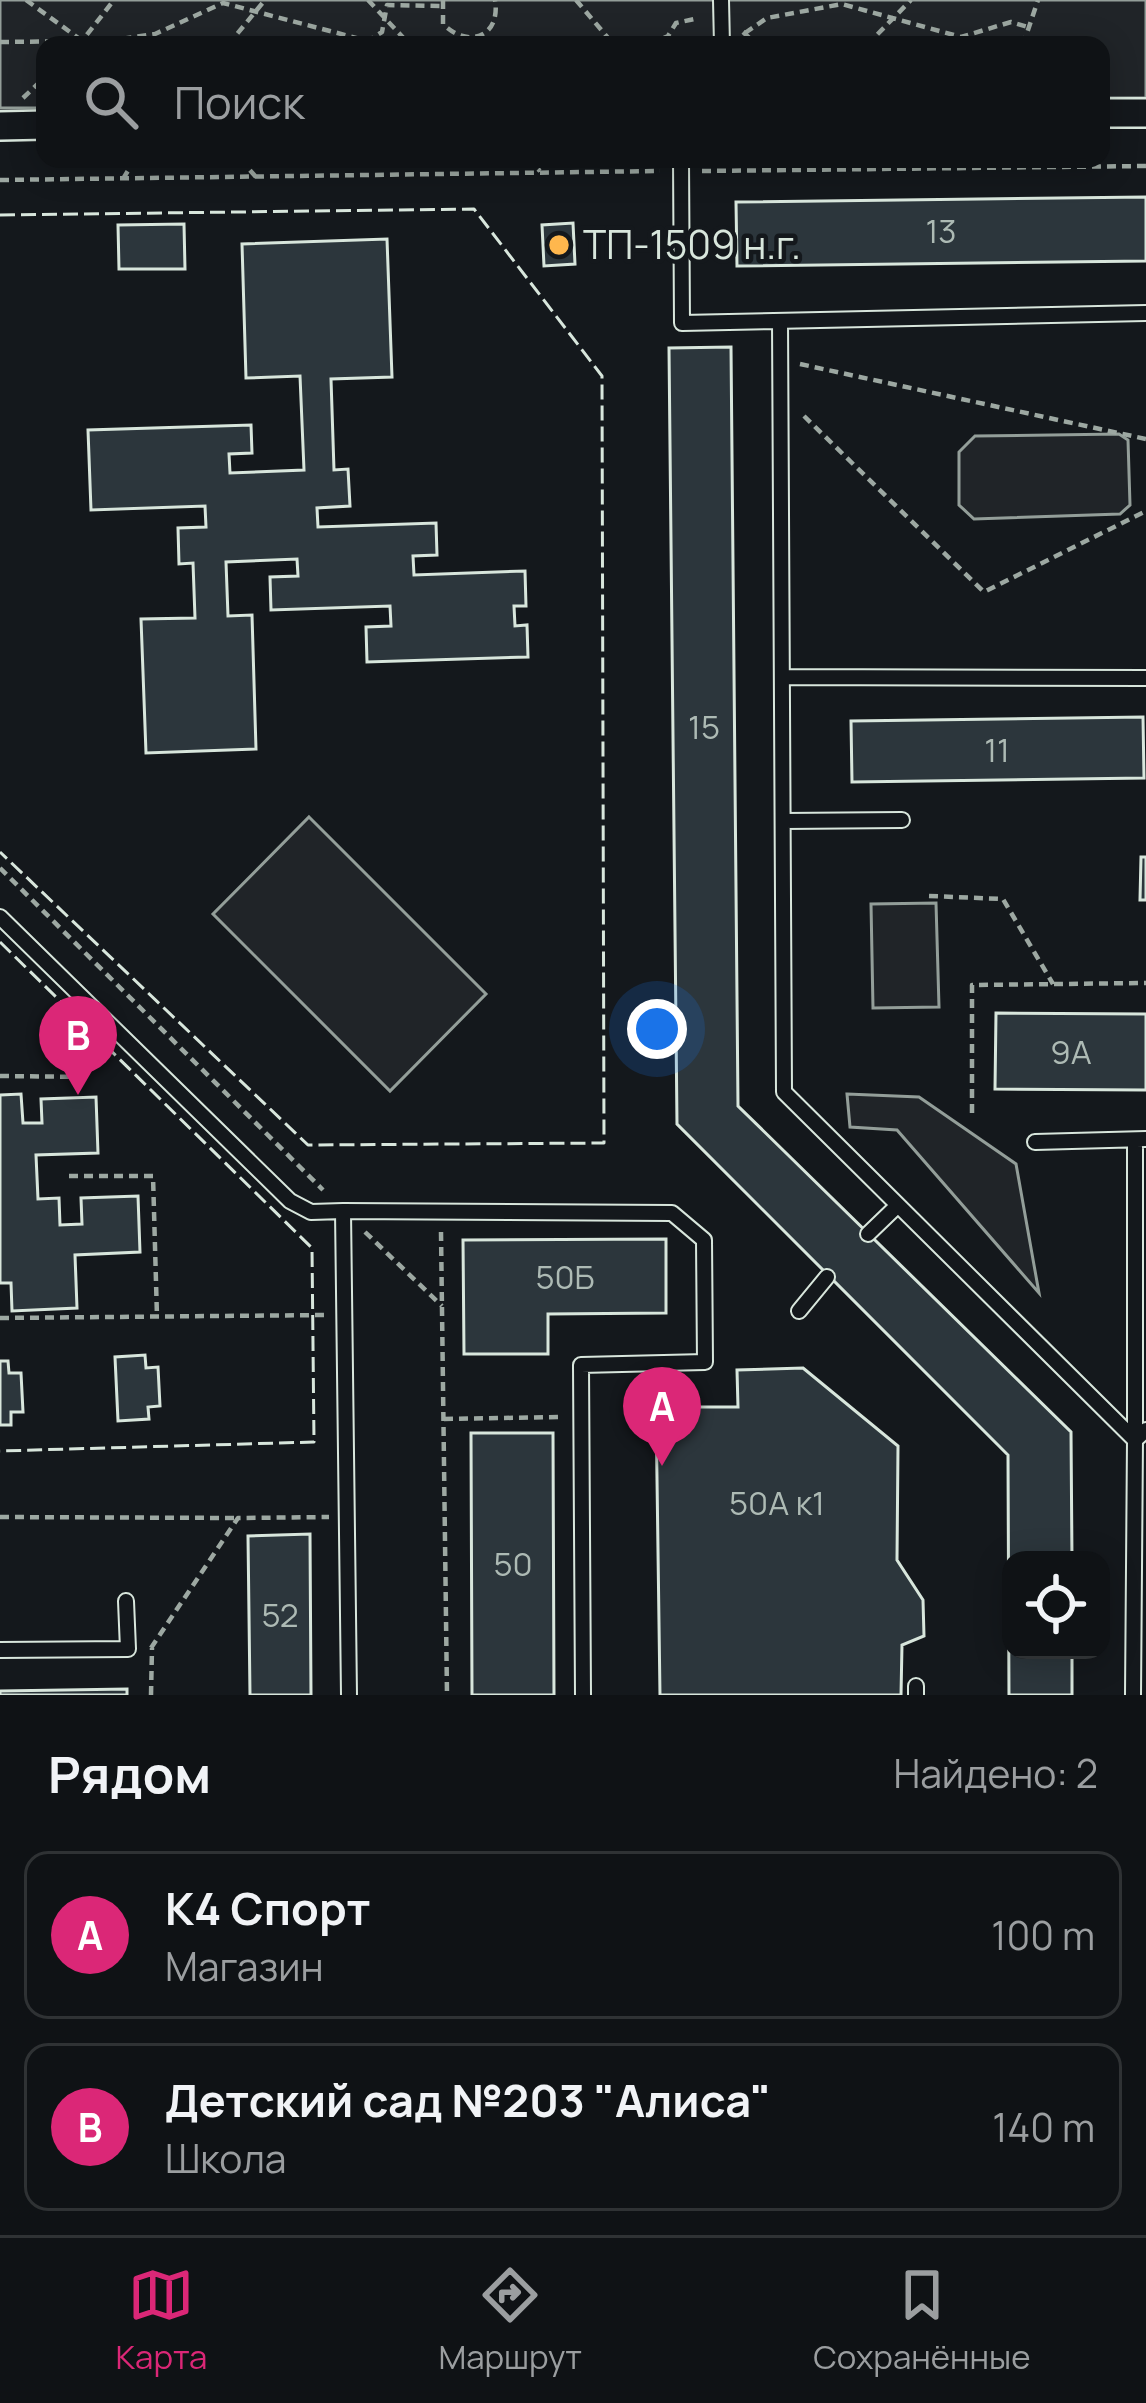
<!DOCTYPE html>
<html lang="ru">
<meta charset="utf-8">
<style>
:root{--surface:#0f1215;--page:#1d2022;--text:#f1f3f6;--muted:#9b9ea0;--line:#2f3234;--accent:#db2777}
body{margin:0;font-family:Manrope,sans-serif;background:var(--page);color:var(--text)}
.controls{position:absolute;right:36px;bottom:36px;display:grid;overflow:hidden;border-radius:24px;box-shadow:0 6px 30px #0003}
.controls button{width:108px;height:108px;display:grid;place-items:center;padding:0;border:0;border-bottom:3px solid var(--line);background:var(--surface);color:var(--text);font:60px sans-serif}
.you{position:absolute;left:657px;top:1029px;width:42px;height:42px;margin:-30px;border:9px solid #fff;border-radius:50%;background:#1a73e8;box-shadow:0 0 0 18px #1a73e833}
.badge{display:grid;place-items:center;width:78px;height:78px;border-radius:50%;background:var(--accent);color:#fff;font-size:39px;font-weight:700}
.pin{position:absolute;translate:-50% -99px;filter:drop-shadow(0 3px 6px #0008)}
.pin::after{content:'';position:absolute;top:63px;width:42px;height:36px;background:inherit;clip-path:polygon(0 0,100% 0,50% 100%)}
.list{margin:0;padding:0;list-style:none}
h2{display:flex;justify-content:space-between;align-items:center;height:156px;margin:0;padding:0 48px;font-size:51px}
h2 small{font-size:39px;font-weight:400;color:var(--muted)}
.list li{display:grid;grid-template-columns:78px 1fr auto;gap:36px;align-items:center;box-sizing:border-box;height:168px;margin:0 24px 24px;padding:0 24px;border:3px solid var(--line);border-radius:24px}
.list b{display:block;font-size:45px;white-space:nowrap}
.list p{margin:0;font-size:39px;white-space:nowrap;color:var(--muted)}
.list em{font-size:39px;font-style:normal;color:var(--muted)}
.icon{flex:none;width:66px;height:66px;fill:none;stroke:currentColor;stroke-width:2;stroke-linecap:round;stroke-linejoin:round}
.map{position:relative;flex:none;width:1146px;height:1695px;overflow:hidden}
.search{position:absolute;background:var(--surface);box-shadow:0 6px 30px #0003;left:36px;right:36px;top:36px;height:132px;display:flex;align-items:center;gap:30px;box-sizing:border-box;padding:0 42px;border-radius:24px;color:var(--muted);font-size:45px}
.sheet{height:540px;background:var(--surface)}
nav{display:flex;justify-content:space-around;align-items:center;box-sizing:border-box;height:168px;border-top:3px solid var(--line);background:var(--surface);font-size:33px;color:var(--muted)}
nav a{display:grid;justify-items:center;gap:6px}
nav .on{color:var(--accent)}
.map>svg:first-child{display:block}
.green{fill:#202428;stroke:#939e99;stroke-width:3}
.building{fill:#2c363c;stroke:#d8e6dc;stroke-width:3}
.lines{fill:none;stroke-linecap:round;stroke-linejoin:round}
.lane-casing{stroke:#d8e6dc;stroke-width:18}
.street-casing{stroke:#d8e6dc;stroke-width:32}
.path{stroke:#9da8a2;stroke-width:4.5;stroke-dasharray:9 6;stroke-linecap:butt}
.lane{stroke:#14181c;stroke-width:14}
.street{stroke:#14181c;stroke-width:27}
.fence{stroke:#d8e6dc;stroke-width:3;stroke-dasharray:15 6;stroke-linecap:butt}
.poi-dot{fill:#ffb74d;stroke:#14181c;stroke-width:4.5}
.labels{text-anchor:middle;stroke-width:9;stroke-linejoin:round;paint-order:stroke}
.number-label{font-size:33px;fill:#adbab4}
.poi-label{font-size:39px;fill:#d8e6dc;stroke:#14181c;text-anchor:start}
</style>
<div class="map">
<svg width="1146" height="1695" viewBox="0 0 1146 1695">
<rect width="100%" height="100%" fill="#14181c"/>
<!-- green -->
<path class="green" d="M0,0H1146V98H1101V45H45V108H0Z
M1119,434L1128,440L1130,505L1120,514L974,519L959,505V452L975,436Z
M309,817L486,994L390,1091L213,914Z
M936,903L939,1007L873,1008L871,904Z
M847,1094L919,1097L1016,1164L1039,1293L897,1130L850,1127Z"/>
<!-- building -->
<path class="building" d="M1146,197V261L737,266L736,202Z
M573,223L575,264L544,266L542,225Z
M184,224L185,269H119L118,225Z
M387,239L392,377L331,379L334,470L348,469L350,506L317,508L318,527L436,523L437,555L413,556L414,575L525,571L526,606H514L515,626L527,625L528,657L367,662L366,627L391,626L390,606L271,610L270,577L298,576L297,559L226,562L228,616L252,615L256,749L146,753L141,619L195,618L193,563L179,564L178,528L206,527L205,506L91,510L88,430L251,425L252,453L229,454L230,473L304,470L300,376L246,378L242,244Z
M731,347L738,1106L1071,1432L1072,1560H1011V1650H1072V1695H1009L1008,1455L677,1124L669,348Z
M1143,717L1144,778L852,782L851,721Z
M1141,857H1146V900H1140Z
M996,1013L1146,1014V1090L995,1089Z
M21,1094L23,1123H42L41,1099L96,1097L98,1153L36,1155L38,1199L59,1198L60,1225L82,1224L81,1198L138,1196L140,1252L75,1255L77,1308L12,1311L11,1283H0V1095Z
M666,1239V1313L548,1314V1354H464L463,1240Z
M145,1355L146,1368L158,1367L160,1406L148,1407L149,1419L118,1421L115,1357Z
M0,1361H8L9,1373H21L23,1412H11V1425H0Z
M803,1368L898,1446L897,1560L923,1600L924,1636L902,1645L901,1695H660L656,1407H738L737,1370Z
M471,1433H553L554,1695H472Z
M310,1534L311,1695H250L248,1536Z
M127,1689V1695H0V1691Z"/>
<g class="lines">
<!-- lane casing -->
<g class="lane-casing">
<path id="lane" d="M721,0L722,45
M681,159L682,323L1146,313
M780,321L784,1092L1135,1440V1140
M783,677L1146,678
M784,821L902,820
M0,917L290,1201L311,1212L343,1211L349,1695
M1035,1142L1146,1139
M343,1211L672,1213L704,1240L705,1362L581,1365L583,1695
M868,1234L895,1208
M799,1311L827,1277
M0,1650L128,1649L126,1601
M916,1686V1695
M1133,1695L1135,1440L1146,1430"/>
</g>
<!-- street casing -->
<g class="street-casing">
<path id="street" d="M1101,113H1146
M0,126L45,125"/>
</g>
<!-- path -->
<path class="path" d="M26,0L88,45
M368,0L410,45
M443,0V24C468,49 501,37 495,0
M576,0L614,45
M743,32L757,45
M745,33L767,18L842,4L961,37L1011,22L1031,28
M0,42L82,41L114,0
M78,45L155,34L223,3L368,41L382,32L387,5L440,6
M228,45L265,0
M649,45L668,36L676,23L699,18
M867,45L911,0
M1023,45L1038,0
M23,98L45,77
M240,159L256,177
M527,159L540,171
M702,171L1146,166
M123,179L135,159
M0,180L660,171
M800,364L1146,439
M804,416L984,592L1146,511
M0,868L323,1190
M929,896L1003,899L1053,984
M0,1076L90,1077
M972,1113V985L1146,983
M69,1176H153L157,1317
M365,1232L442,1306
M441,1232L447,1695
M0,1318L326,1315
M444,1419L558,1417
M0,1517L238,1518
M151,1648L238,1518L329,1517
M151,1695L152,1648"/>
<!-- lane -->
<use href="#lane" class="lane"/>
<!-- street -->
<use href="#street" class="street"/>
<!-- fence -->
<path class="fence" d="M0,215L474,209L602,376L604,1143L308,1145L0,852
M0,942L312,1248L314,1442L0,1451"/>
</g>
<!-- markers -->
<circle class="poi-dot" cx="559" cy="245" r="12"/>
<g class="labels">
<!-- number labels -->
<g class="number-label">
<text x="941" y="243">13</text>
<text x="704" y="739">15</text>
<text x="997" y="762">11</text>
<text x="1071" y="1064">9А</text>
<text x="565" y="1289">50Б</text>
<text x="777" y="1515">50А к1</text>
<text x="513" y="1576">50</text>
<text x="280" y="1627">52</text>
</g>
<!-- poi labels -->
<g class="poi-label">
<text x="583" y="259">ТП-1509 н.г.</text>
</g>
</g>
</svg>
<div class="controls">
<button><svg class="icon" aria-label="locate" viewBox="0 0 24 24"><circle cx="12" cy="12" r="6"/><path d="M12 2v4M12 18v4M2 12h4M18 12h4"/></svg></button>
</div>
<div class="you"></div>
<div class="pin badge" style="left:662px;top:1466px">A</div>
<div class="pin badge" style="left:78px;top:1095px">B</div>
<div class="search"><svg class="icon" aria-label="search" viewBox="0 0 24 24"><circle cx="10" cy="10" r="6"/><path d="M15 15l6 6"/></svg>Поиск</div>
</div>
<section class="sheet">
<h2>Рядом<small>Найдено: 2</small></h2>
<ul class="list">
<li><span class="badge">A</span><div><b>К4 Спорт</b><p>Магазин</p></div><em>100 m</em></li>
<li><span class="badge">B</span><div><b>Детский сад №203 &quot;Алиса&quot;</b><p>Школа</p></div><em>140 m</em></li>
</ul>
</section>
<nav>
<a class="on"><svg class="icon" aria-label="map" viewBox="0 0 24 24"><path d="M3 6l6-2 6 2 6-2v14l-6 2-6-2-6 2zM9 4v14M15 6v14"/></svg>Карта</a>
<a><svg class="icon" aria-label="directions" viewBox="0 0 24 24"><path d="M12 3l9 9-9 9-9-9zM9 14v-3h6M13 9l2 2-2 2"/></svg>Маршрут</a>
<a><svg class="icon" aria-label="saved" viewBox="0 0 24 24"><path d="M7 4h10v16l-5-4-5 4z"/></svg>Сохранённые</a>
</nav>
